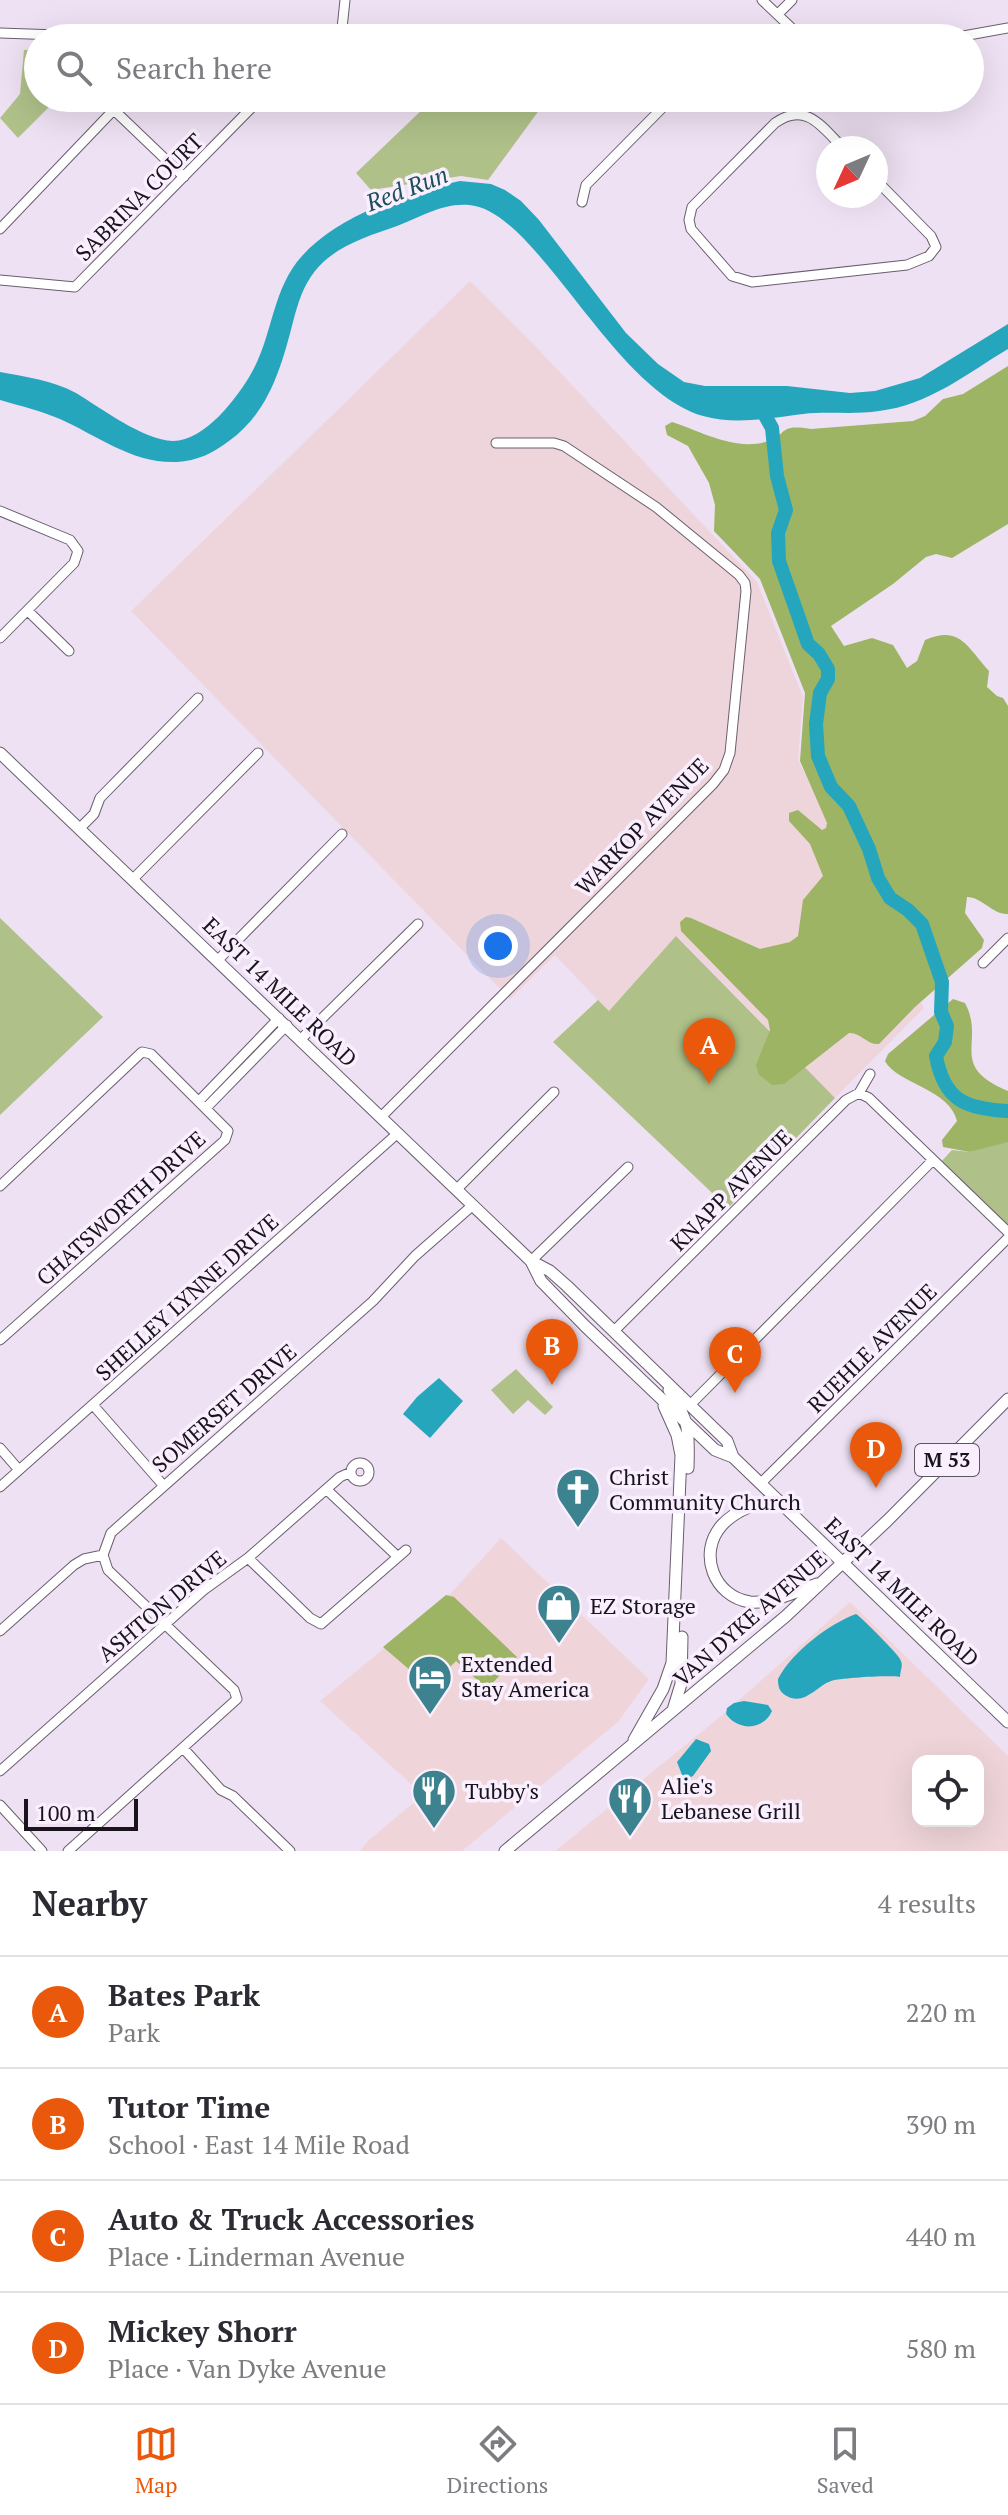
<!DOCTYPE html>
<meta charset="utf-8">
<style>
:root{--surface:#fff;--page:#f7f7f7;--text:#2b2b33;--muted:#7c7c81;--line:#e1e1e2;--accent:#ea580c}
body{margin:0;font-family:"PT Serif",serif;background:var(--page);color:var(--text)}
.controls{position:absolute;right:24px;bottom:24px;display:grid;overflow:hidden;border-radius:16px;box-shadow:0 8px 32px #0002}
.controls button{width:72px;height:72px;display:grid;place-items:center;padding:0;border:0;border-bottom:2px solid var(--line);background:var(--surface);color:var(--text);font:40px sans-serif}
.compass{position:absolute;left:816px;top:136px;width:72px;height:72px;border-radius:50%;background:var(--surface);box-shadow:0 8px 32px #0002;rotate:226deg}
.scale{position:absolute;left:24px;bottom:20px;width:114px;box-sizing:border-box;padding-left:8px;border:4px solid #19141b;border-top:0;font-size:22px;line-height:28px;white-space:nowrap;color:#19141b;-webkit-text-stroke:6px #faeffe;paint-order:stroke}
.you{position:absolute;left:498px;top:946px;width:28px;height:28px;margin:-20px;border:6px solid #fff;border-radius:50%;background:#1a73e8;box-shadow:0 0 0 12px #1a73e833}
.badge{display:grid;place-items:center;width:52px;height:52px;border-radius:50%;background:var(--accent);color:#fff;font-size:26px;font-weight:700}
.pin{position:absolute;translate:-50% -66px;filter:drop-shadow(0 2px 4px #0008)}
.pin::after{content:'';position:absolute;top:42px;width:28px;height:24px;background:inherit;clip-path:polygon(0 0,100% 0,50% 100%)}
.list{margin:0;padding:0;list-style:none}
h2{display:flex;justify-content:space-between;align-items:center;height:104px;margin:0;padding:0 32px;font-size:34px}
h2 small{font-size:26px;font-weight:400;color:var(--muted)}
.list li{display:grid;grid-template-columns:52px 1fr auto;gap:24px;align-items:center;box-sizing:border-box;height:112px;padding:0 32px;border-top:2px solid var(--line)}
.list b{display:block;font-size:30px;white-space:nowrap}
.list p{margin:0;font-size:26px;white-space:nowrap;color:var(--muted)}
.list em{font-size:26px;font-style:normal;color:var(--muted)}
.icon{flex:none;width:44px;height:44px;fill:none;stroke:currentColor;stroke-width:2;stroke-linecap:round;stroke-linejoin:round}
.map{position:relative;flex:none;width:1008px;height:1851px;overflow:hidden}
.search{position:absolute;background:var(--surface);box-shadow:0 8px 32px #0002;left:24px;right:24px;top:24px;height:88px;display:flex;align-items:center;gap:20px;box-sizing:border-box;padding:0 28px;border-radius:44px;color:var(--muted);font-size:30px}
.sheet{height:552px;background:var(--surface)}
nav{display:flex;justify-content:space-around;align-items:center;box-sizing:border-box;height:112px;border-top:2px solid var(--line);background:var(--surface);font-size:22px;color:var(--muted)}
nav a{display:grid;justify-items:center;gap:4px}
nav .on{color:var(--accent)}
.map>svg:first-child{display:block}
.commercial{fill:#efd5da;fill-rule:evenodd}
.industrial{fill:#eed5dc}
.green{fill:#afc189}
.forest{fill:#9db464}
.water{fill:#26a6bd}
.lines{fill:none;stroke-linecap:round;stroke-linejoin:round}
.river{stroke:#26a6bd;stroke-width:14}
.minor-casing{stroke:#695e6d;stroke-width:11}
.major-casing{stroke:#695e6d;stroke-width:13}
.minor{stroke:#fff;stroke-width:9}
.major{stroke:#fff;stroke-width:11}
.labels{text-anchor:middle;stroke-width:7;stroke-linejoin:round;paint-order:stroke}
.shield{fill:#faeffe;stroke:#5c565f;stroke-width:2}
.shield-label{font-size:20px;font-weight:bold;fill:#19141b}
.street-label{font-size:22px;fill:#19141b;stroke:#faeffe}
.poi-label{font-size:22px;fill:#19141b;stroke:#faeffe;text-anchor:start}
.water-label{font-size:24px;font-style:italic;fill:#1d505a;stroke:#faeffe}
</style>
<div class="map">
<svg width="1008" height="1851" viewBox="0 0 1008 1851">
<rect width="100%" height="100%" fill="#eee1f3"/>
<!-- commercial -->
<path class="commercial" d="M501,1538L649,1679L618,1722L462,1851H360L369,1840L423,1795L320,1701L450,1594Z
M850,1602L1008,1756V1851H555L721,1716ZM918,1761H978V1821H918Z"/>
<!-- industrial -->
<path class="industrial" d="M470,281L540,351L757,582L803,697L798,760L924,1008L835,1098L677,936L609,1012L555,955L510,999L131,611Z"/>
<!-- green -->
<path class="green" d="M38,49V98H58L18,138L0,118L20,94L24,50Z
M425,98H548L488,180L461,176L371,190L356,173L426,106Z
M0,918L103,1017L0,1115Z
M676,936L835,1098L728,1208L553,1042L598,1000L609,1011Z
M1008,1141V1228L940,1163L952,1150L970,1152Z
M516,1369L553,1407L545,1415L528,1400L513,1414L491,1390Z"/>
<!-- forest -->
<path class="forest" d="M1008,366V524L952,558L936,554L926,557L893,584L831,626L844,646L872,638L893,645L907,668L917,661L925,640C960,625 967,647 989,671L987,687L997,696L1003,698L1008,706V914C993,915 982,897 967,897L965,913L984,940L982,948L915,1007L879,1044C867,1045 860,1032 849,1033L784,1084L772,1085L759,1075L756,1065L770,1030L768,1020L681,931L680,922L686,917L691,918L760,949L790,942L798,936L803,900L823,876L810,844L789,821V813L798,810L822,830L826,828L827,823L800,761L805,693L760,579L714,531L715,505L709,483L688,446L667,435L665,426L672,422C700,431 735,451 765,442C789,436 776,423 811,429L913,421L925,416L943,399L963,394Z
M953,999L965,1003C986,1042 947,1066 1008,1091V1142L970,1152L943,1147L942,1140L957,1121C950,1089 896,1083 885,1061L888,1054Z
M446,1595L454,1597L517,1657L487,1689L456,1661L436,1681L418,1677L383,1647Z"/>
<!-- water -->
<path class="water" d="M460,181L491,184L505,190L521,201L539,220L626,333L658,364L684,382L705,386H787L850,393L875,391L920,378L1008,324V349C966,374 929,405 879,411C854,415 828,411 803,414C771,418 735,425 703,416C612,390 537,210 469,205C441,203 422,217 397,226C368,236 335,246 315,271C303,286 298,303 293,322C281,368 269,412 229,441C213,453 197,461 177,462C133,464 98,436 60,419C41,411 21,406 0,400V372C26,377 52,380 76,393C101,408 143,440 173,441C205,441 238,397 252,372C273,335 272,289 302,256C340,214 407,193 460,181Z
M439,1378L463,1401L430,1438L403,1414L417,1397Z
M856,1614C860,1616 899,1655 900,1659C904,1666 900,1670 900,1677C889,1675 841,1678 831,1681C815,1687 804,1707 785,1695C779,1691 778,1686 778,1679C792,1652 829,1624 856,1614Z
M744,1701L768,1705L772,1711C763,1731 738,1731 726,1714L727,1708L734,1703Z
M696,1739L709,1744L711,1751L693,1776L684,1780L677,1762Z"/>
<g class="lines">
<!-- river -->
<path class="river" d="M758,403L772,428L777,476L786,510L778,533L779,561L808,644L819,654L828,669V679L820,693L816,724L818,756L831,787L849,806L869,849L878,878L890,898L908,910L922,924L942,982L941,1012L947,1026L945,1042L936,1056C944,1100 965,1109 1008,1111"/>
<!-- minor casing -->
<g class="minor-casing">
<path id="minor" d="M762,0L802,38
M778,14L792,0
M0,33L144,38
M341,38L345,0
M952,38L1008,28
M802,98V114
M115,111L184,177
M791,114V98
M843,148C822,127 806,101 775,123L692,207L689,220L691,229L732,276L752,282L907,265L929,256L936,247L931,236L876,180
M582,202L586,185L672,98
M0,229L125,98
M0,280L75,287L261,98
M0,511L70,540L78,551L74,563L0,638
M28,611L69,651
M80,828L94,814L100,798L198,698
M134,878L258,753
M218,960L342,834
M983,963L1008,938
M301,1039L418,924
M859,1093L869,1098L1008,1232
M199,1101L279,1018
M206,1108L287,1025
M381,1117L713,784L724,770L730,753L746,591L745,583L739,575L656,507L564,446L554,443H496
M0,1186L142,1052L151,1054L228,1131L225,1140L0,1340
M456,1190L554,1092
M531,1261L628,1167
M614,1331L846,1100L859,1093L870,1074
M691,1404L933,1160
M93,1405L163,1485
M0,1448L19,1470
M351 1472a9 9 0 1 1 18 0a9 9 0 1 1-18 0Z
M761,1483L1008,1238
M0,1487L398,1133
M326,1489L398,1557
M248,1558L310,1618L321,1624L406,1550
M0,1631L74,1565L84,1559L103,1555
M183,1748L221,1790L233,1796L290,1851
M0,1771L205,1589L248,1558L340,1477L351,1472
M0,1805L42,1851
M68,1851L237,1699L234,1690L108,1570L103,1555L111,1533L373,1301L415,1256L473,1205"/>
</g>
<!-- major casing -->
<g class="major-casing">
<path id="major" d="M0,753L531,1261L550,1271L567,1286L727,1441L733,1457
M531,1261L541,1281L585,1326L715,1450L733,1457L1008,1722
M669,1390C690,1422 689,1430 688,1468
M778,1500C758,1502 736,1510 722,1525C697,1553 714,1597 750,1602C772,1604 797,1591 817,1584
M673,1710L681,1684L682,1637
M634,1740L663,1689L672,1663L681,1455L677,1435L664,1406
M505,1851L786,1616L888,1520L1008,1399"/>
</g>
<!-- minor -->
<use href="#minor" class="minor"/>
<!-- major -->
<use href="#major" class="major"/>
</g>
<!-- icons -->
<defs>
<g id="church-pin" transform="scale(2.3)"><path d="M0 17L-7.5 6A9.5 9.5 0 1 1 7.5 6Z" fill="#3d828f" stroke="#faeffe"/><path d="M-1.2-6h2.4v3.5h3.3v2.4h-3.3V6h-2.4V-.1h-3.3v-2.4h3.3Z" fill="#fff"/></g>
<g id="shop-pin" transform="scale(2.3)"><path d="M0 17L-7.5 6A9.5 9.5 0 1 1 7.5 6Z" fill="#3d828f" stroke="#faeffe"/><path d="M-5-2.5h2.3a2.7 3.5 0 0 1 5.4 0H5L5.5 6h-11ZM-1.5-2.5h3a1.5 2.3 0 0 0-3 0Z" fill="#fff"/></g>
<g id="hotel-pin" transform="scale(2.3)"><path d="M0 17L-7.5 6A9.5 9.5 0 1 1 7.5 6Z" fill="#3d828f" stroke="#faeffe"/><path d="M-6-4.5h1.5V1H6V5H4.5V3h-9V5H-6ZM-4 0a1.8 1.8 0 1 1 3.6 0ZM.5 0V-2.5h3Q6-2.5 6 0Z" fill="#fff"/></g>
<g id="restaurant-pin" transform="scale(2.3)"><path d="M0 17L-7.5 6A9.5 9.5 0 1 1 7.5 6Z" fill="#3d828f" stroke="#faeffe"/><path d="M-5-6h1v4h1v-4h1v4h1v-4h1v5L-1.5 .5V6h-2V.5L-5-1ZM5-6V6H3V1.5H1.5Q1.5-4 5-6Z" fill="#fff"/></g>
</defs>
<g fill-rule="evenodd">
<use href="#church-pin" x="578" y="1490"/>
<use href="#shop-pin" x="559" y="1606"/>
<use href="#hotel-pin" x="430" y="1677"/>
<use href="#restaurant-pin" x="434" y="1791"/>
<use href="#restaurant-pin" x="630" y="1799"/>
</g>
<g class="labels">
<!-- shield labels -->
<rect class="shield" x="915" y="1444" width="64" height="32" rx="6"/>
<g class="shield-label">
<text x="947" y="1467">M 53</text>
</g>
<!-- street labels -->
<g class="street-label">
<text transform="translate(139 197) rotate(-45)" y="8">SABRINA COURT</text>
<text transform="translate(642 826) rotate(-46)" y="8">WARKOP AVENUE</text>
<text transform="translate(280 992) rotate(44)" y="8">EAST 14 MILE ROAD</text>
<text transform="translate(731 1190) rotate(-45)" y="8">KNAPP AVENUE</text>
<text transform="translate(121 1208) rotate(-42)" y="8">CHATSWORTH DRIVE</text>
<text transform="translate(187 1297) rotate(-42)" y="8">SHELLEY LYNNE DRIVE</text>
<text transform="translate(872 1348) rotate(-45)" y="8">RUEHLE AVENUE</text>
<text transform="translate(224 1408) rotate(-41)" y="8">SOMERSET DRIVE</text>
<text transform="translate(902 1592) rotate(44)" y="8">EAST 14 MILE ROAD</text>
<text transform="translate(162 1606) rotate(-40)" y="8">ASHTON DRIVE</text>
<text transform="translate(750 1618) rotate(-41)" y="8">VAN DYKE AVENUE</text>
</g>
<!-- poi labels -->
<g class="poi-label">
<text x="609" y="1485">Christ<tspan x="609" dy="25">Community Church</tspan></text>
<text x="590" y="1614">EZ Storage</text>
<text x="461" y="1672">Extended<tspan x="461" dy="25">Stay America</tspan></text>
<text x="661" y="1794">Alie's<tspan x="661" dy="25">Lebanese Grill</tspan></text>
<text x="465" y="1799">Tubby's</text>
</g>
<!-- water labels -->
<g class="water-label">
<text transform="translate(407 189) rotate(-21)" y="8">Red Run</text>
</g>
</g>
</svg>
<div class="controls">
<button><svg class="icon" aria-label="locate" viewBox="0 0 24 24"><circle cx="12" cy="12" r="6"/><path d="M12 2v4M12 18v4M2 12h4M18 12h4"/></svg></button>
</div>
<svg class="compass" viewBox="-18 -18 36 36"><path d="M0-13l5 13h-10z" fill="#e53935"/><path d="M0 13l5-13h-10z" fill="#7c7c81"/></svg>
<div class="scale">100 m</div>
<div class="you"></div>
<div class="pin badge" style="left:709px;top:1084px">A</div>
<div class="pin badge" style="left:552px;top:1385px">B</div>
<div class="pin badge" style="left:735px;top:1393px">C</div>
<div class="pin badge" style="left:876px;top:1488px">D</div>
<div class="search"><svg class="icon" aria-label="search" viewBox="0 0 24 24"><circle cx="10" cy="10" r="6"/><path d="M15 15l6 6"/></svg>Search here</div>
</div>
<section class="sheet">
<h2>Nearby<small>4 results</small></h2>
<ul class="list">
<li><span class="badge">A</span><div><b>Bates Park</b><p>Park</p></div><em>220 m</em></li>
<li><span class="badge">B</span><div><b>Tutor Time</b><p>School · East 14 Mile Road</p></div><em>390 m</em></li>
<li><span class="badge">C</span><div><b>Auto &amp; Truck Accessories</b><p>Place · Linderman Avenue</p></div><em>440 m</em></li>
<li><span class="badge">D</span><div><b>Mickey Shorr</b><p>Place · Van Dyke Avenue</p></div><em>580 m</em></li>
</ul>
</section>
<nav>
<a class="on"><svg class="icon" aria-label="map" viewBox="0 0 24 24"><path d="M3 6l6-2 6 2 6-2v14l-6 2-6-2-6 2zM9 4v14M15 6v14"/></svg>Map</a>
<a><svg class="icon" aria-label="directions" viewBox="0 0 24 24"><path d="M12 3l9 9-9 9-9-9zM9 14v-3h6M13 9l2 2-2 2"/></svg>Directions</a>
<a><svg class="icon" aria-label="saved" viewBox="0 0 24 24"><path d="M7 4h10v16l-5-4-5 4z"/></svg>Saved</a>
</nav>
